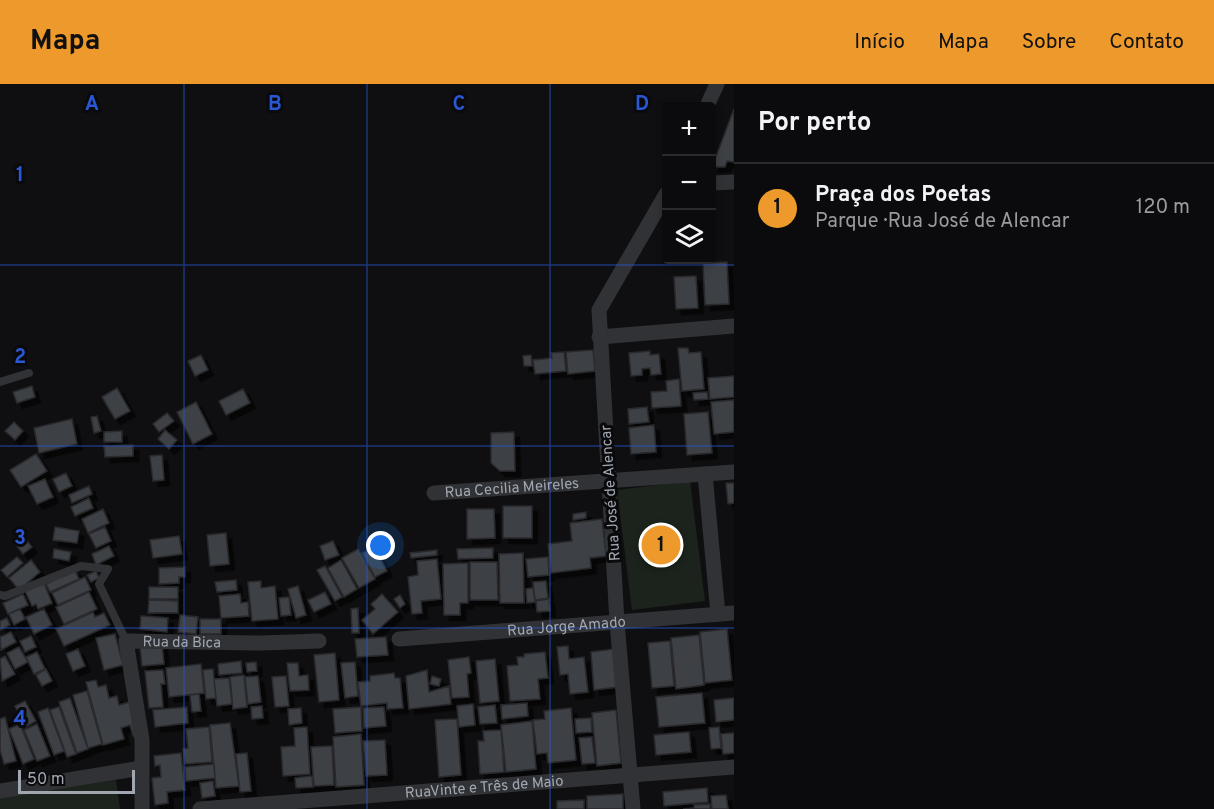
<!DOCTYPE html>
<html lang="pt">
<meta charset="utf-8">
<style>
:root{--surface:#0b0b0d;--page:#141416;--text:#f1f3f6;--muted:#9a9b9d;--line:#2b2b2e;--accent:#ed992b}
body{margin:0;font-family:Overpass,sans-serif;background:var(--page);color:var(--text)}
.controls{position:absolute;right:18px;top:18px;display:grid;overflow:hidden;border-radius:6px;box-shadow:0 3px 9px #0003}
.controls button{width:54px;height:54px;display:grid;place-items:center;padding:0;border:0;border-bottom:2px solid var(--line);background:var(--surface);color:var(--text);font:30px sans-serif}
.scale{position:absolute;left:18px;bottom:15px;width:117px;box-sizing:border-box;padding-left:6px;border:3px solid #a1a7b1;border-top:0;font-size:16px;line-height:21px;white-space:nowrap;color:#a1a7b1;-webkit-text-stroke:4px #0a0a0c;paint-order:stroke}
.you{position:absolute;left:381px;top:462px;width:21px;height:21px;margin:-15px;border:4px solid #fff;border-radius:50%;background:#1a73e8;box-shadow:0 0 0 9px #1a73e833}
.badge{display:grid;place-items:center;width:39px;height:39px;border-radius:50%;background:var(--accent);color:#111;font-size:20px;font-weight:700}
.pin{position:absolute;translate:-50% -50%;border:3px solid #fff;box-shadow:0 2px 6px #0006}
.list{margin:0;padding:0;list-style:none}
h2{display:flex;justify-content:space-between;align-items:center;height:78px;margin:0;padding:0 24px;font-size:26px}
h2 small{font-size:20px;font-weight:400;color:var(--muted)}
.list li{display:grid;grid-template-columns:39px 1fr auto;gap:18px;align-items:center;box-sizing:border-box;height:90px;padding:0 24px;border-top:2px solid var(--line)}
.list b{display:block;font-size:22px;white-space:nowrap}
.list p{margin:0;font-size:20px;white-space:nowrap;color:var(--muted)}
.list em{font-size:20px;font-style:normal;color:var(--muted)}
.icon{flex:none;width:33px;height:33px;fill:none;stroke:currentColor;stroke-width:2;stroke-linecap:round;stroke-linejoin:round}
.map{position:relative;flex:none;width:734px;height:725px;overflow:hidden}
header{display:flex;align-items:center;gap:36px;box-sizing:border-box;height:84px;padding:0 30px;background:var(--accent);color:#111}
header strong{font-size:28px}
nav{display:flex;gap:33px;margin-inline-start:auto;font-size:21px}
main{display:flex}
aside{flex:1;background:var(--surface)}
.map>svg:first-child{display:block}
.green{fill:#1c231c}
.building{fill:#3e3f44;stroke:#292a2d;stroke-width:1.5;filter:url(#shadow)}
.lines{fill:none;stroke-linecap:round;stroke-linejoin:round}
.service{stroke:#303235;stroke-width:8}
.minor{stroke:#303235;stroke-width:15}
.grid{fill:none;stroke:#2a57d4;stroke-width:1.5;stroke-opacity:0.55}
.labels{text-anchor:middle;stroke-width:6;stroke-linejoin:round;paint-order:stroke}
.street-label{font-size:15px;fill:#a1a7b1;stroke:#0a0a0c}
.grid-label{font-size:20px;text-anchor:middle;font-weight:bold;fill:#2a57d4;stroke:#0a0a0c;stroke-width:6;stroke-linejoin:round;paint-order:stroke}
</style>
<header>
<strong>Mapa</strong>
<nav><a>Início</a><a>Mapa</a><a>Sobre</a><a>Contato</a></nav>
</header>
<main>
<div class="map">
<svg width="734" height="725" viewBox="0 0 734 725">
<defs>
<filter id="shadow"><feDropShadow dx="5.5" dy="5.5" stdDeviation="0" flood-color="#0009"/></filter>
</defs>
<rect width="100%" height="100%" fill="#0f0f11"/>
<!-- green -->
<path class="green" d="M690,397L705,517L632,526L617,406Z
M116,696L120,725H0V714Z"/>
<!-- building -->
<path class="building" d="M734,25V78L727,77L725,83H712Z
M727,178L729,220L705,221L703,179Z
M696,192L698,224L676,225L674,193Z
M678,264H688L689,269L701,268L704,305L682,307Z
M593,266L595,287L568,290L566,268Z
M650,267V271L659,270L661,290L651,291L650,284L642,285V291L631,292L629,269Z
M564,268L566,287L535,290L533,276L552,274L551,269Z
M201,271L208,286L195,292L188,277Z
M531,271L532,282H524L523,272Z
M734,292V313L710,315L708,294Z
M679,295L681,322L652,324L651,308L667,307L666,297Z
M32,302L35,313L17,319L13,308Z
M117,304L130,327L115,335L102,313Z
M243,305L250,319L226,331L219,317Z
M707,308L708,315L694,316L693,309Z
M734,316V348L714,350L711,318Z
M196,318L212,350L193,360L177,328Z
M647,323L649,338L629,340L628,325Z
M708,328L712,369L687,371L684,330Z
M167,329L174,337L159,348L153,340Z
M97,332L101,347L94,349L91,333Z
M72,335L77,360L39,369L34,344Z
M14,338L23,347L15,356L5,347Z
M654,341L656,368L631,370L629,344Z
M165,346L177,356L169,365L158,355Z
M122,347V358H104V348Z
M514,348L515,387H500L491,379V349Z
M133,361V372L105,373L104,362Z
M36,370L47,387L21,403L10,386Z
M162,371L164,396L153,397L150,372Z
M66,389L72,402L59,408L53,395Z
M45,395L53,413L37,420L28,402Z
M726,399H734V419L728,420Z
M89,402L92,410L72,419L69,411Z
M89,414L93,424L75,432L71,423Z
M503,422H532V454H503Z
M103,425L109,439L88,449L82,435Z
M467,425H494L495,454L467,455Z
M586,428V434L573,436V430Z
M602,435L606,472L590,474L591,484L551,489L548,460L572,457L570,439Z
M55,443L79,447L77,459L53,456Z
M105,443L111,457L96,464L89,450Z
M226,449L229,480L210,482L207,451Z
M179,452L182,470L153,474L150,456Z
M24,453L32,463L23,470L15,460Z
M333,457L339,471L325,476L320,462Z
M109,462L114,472L96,481L92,470Z
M374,463L387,487L375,493L362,469Z
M493,464V474L458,475L457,465Z
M54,465L71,468L69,477L53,474Z
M358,465L375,495L359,504L342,474Z
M437,466V471L411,474L410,469Z
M523,469L524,519H500L499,470Z
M17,473L23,479L7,493L1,486Z
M548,473L549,491L528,493L526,475Z
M437,475L441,515L421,517L422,529L412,530L408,493L418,491L417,477Z
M31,476L40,488L19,506L9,494Z
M341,476L357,505L344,513L328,484Z
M470,478H497L498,516H470Z
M468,479V519H460V531H444L443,480Z
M325,482L342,513L335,517L317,486Z
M185,483V493H179V499L159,500V484Z
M75,486L79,495L50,508L46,500Z
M96,487L99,494L91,498L87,491Z
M85,493L91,506L58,521L52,509Z
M236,496L237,506L217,508L215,498Z
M261,497V504L275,502L278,535L252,537L248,498Z
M546,497L548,514L535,516L533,498Z
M44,499L52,519L38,525L36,520L32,522L25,507Z
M298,502L306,531L296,534L288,505Z
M149,503H178V515H149Z
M533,504L535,518L527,519L526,505Z
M89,508L97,525L64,540L56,523Z
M325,508L331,520L314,528L308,516Z
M23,510L28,521L8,530L3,519Z
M240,510L241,519L248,518L249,532L221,534L219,512Z
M382,510L398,528L373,550L362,536L375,525L371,520Z
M400,511L405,520L400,524L394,515Z
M289,513L291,531L281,532L279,514Z
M549,515L550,527L537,528L536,517Z
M149,516L178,517V529H148Z
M358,524L359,549H352L351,525Z
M20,525L25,535L14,541L9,530Z
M44,525L52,541L34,550L26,533Z
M93,528L95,533L104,529L110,541L64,562L56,545Z
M180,531L198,533L196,550L178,548Z
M141,532L168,534L167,548L140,545Z
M7,534L10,541L0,546V537Z
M200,535H221V550H200Z
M727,545L732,596L705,599L700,548Z
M11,548L16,558L1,566L0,553Z
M115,550L123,581L104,586L96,554Z
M699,551L704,601L676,605L671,554Z
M31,552L36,563L25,568L20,557Z
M386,553L388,571L357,573L355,555Z
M670,557L674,602L652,604L648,559Z
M162,560L164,580L142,582L140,562Z
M568,562L569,575L584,573L588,608L570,610L568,590L560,591L557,563Z
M19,563L28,578L15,585L7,569Z
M78,565L85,582L73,587L66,570Z
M614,565L618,603L594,606L591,568Z
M37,568L45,585L34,590L26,573Z
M545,568L548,594L538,595L540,615L510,617L507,582L518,581L517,573H524V570Z
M335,569L339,616L319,618L314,571Z
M5,572L15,590L2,597L0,575Z
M469,573L471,589L467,590L469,613L452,614L448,576Z
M495,575L499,617L480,619L476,577Z
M241,577L242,589L219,591L218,580Z
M256,578L257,587L247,588L246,579Z
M355,578L358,612L345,614L341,579Z
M287,579H298L299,592L308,591L309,606L290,607Z
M201,580L204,609L169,613L166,584Z
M46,585L52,597L42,602L36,591Z
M213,585L216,614L206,615L203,586Z
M163,586L165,600H161L163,623L149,624L145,587Z
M427,586L429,608L449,602L451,620L409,625L406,592Z
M394,589L395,594H400L403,624L387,625V619L361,622L358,598L370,597V592Z
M244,591L247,623L233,625L230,593Z
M258,592L261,618L248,620L245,593Z
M286,592L289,622L275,623L272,593Z
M432,592L441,595L439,602L430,600Z
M229,594L232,620L217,622L214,595Z
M96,596L98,603L106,601L109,614L117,612L119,621L130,618L139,651L133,652L130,641L121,644L124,655L103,661L86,598Z
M87,607L102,660L88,664L73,611Z
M702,609L705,639L659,643L656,613Z
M199,610L201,627L192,628L190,611Z
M70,614L88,665L77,669L59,618Z
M734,614V636L716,638L714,616Z
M25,617L36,637L26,643L15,622Z
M527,619L528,632L502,635L501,621Z
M473,620L475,641L459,643L457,622Z
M495,621L497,639L480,640L478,623Z
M262,622L263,634L252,635L251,623Z
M59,623L76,670L67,673L50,626Z
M187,623L188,639L155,643L153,626Z
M361,623L362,647L335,649L333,625Z
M384,623L386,642L364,644L363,624Z
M48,624L64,667L54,671L38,628Z
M301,624L302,639L289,641L288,625Z
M571,624L576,676L548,679L547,669L537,670L533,636L545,635L544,627Z
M616,626L621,679L597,682L592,629Z
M5,633L16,677L4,680L0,666V635Z
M591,634L592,648L576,649L575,635Z
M457,635L461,691L439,693L435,636Z
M532,637L536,685L506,688L501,641Z
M230,639L239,702L216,704L210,641Z
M20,640L34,675L23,680L9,645Z
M37,640L50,672L37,677L24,646Z
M209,643L212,678L185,680L183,665L188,664L186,645Z
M307,643L310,690L283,692L281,663L295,662L294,644Z
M719,643L721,664L711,665L709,644Z
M501,646L504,688L480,690L478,657H484L483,647Z
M689,648L691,668L656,671L654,651Z
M734,649V669L723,670L721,650Z
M361,650L364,701L336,703L333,653Z
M592,653L595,679L582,680L579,654Z
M385,656L387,691L366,692L363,657Z
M332,662L334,701L314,702L311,663Z
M181,669L185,706L167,708L168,719L155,721L152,694L161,693L160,681L155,682L154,672Z
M247,669L251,707L240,708L236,670Z
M214,680L215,694L186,697L185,683Z
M312,692L313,703L296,704L295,694Z
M213,697L215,712L202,714L200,699Z
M707,704L708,718L664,722L663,708Z
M623,710V725H587V712Z
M726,711L728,725H712L711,712Z
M584,716V725H557V717Z
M710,720V725H683L694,724V721Z"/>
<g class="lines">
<!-- service -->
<path class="service" d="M0,298L29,289
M0,511L5,512L81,482L108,485L99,500L126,557"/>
<!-- minor -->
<g class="minor">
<path d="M707,22L717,0"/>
<path d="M712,99L734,98"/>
<path d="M599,253L734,242"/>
<path d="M705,390L718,530"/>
<path id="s1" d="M434,409L734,388"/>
<path id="s2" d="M399,555L734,529"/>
<path d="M0,707L141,684"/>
<path id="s3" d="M142,725V656L126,557L262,559L319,557"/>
<path id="s4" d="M200,725L734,683"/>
<path d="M633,725L617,538L599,226L666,110"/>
</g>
</g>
<!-- grid -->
<path class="grid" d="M184,0V725M367,0V725M550,0V725M0,181H734M0,362H734M0,544H734"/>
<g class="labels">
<!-- street labels -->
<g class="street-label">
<text dy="5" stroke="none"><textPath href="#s1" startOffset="78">Rua Cecilia Meireles</textPath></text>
<text transform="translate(610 409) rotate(-94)" y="5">Rua José de Alencar</text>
<text dy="5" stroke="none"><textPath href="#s2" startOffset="168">Rua Jorge Amado</textPath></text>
<text dy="5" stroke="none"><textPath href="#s3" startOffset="225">Rua da Bica</textPath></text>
<text dy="5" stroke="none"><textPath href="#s4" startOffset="285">RuaVinte e Três de Maio</textPath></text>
</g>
</g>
<g class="grid-label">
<text x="92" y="26">A</text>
<text x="275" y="26">B</text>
<text x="459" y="26">C</text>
<text x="642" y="26">D</text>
<text x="20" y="97">1</text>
<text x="20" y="279">2</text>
<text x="20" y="460">3</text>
<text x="20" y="641">4</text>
</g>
</svg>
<div class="controls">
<button>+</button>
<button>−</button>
<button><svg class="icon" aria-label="layers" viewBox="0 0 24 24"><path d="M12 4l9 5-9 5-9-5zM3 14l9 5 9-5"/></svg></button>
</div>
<div class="scale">50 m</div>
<div class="you"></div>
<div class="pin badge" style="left:661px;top:461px">1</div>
</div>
<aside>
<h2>Por perto<small></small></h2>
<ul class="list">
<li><span class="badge">1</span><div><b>Praça dos Poetas</b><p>Parque · Rua José de Alencar</p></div><em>120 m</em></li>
</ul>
</aside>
</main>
